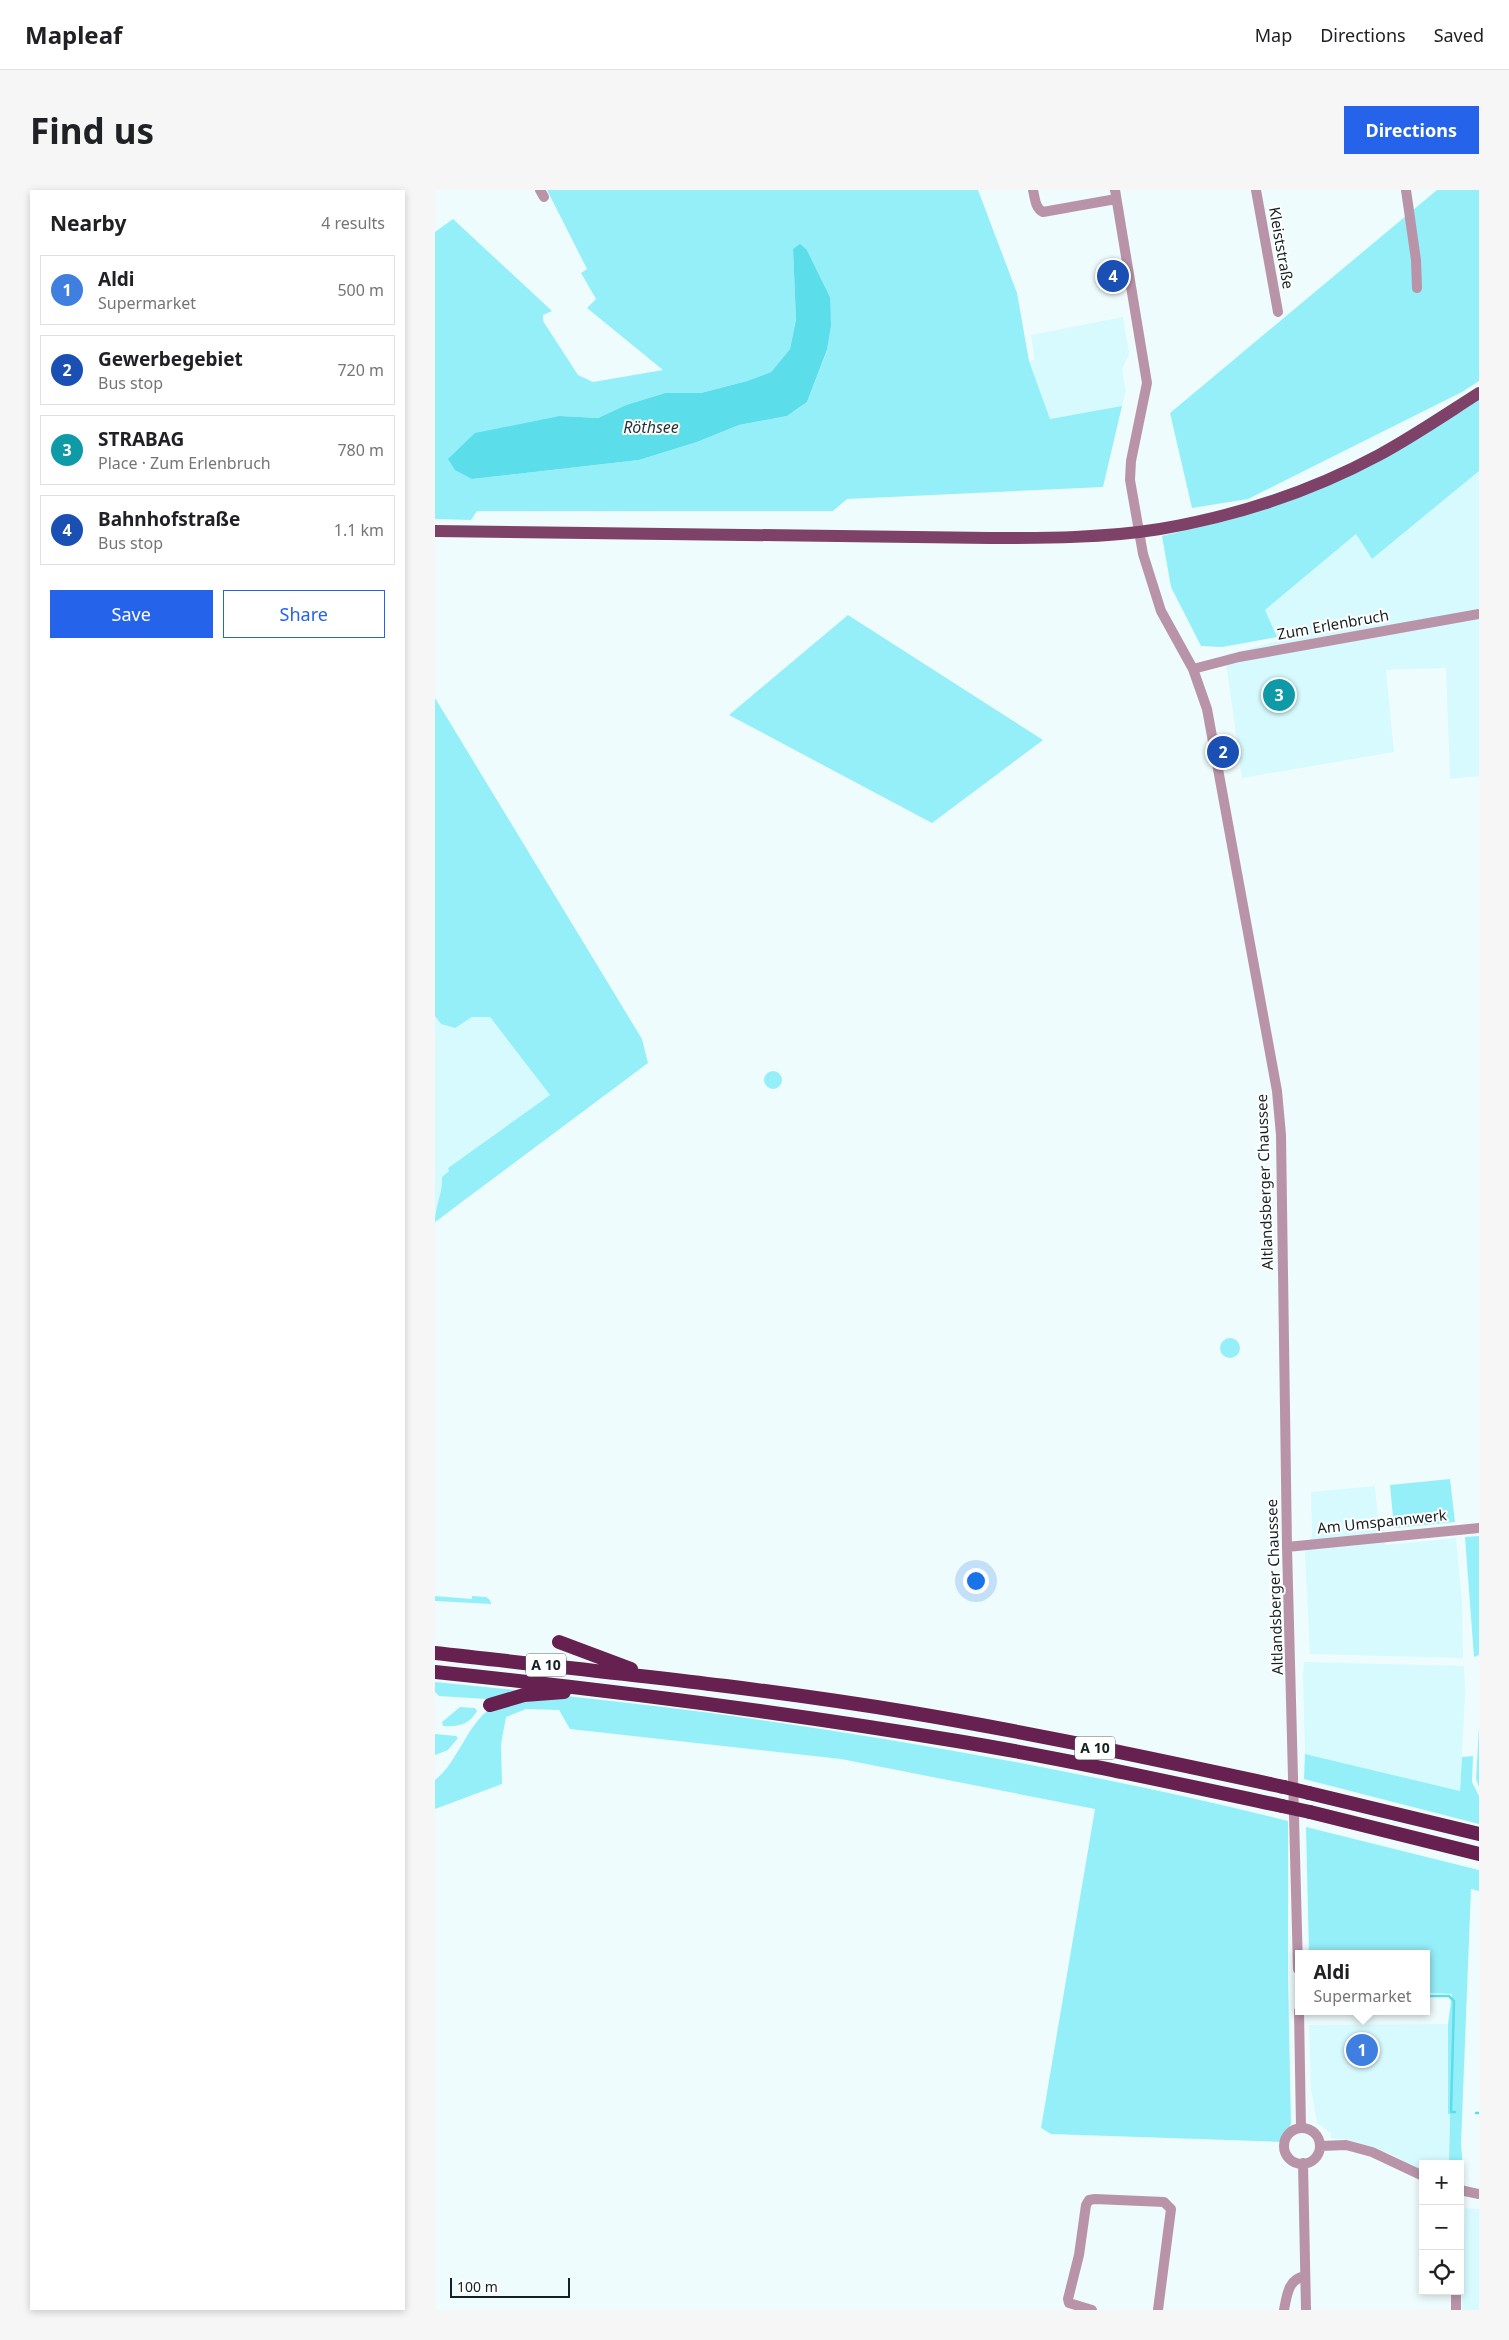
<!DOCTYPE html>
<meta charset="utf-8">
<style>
:root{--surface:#fff;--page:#f6f6f6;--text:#202124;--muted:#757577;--line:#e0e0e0;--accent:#2563eb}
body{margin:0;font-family:"Noto Sans",sans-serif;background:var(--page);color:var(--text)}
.controls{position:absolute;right:15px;bottom:15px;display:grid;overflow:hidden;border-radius:0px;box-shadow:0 2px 8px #0003}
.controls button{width:45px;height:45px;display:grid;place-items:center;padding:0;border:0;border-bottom:1px solid var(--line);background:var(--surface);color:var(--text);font:25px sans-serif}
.scale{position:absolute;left:15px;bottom:12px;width:120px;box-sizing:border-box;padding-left:5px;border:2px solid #142021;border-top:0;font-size:14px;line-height:18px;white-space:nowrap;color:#142021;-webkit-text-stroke:4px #fff;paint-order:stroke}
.you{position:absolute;left:540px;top:1390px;width:18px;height:18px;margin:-12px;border:4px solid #fff;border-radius:50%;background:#1a73e8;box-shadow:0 0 0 8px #1a73e833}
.badge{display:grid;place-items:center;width:32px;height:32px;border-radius:50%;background:var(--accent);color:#fff;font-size:16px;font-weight:700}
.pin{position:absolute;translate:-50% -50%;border:2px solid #fff;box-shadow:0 1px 5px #0006}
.popup{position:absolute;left:860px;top:1760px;width:135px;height:65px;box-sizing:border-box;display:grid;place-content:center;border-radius:0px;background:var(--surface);filter:drop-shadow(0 1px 4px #0005);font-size:16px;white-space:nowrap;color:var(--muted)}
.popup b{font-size:19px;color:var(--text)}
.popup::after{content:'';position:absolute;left:50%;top:100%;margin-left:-10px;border:10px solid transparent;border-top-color:var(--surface)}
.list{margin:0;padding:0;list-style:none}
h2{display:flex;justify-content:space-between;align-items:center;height:65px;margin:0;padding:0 20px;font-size:21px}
h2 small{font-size:16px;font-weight:400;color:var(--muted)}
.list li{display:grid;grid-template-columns:32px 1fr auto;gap:15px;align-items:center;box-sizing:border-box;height:70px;margin:0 10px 10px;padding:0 10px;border:1px solid var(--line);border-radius:0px}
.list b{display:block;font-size:19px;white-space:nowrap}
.list p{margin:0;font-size:16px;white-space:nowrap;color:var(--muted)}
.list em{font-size:16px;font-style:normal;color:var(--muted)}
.actions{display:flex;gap:10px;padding:15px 20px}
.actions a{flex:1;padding:11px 0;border:1px solid var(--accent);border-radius:0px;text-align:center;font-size:18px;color:var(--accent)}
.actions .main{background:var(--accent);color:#fff}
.icon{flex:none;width:28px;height:28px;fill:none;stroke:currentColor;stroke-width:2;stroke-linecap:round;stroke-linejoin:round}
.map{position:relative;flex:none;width:1044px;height:2120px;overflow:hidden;border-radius:0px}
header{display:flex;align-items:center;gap:30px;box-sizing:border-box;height:70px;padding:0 25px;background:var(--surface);border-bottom:1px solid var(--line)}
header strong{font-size:24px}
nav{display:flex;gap:28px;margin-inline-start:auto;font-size:18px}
.intro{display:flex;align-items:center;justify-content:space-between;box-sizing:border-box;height:120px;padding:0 30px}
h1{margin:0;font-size:35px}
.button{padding:12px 22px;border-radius:0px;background:var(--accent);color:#fff;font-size:18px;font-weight:700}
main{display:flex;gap:30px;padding:0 30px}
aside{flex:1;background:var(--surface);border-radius:0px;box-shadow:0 2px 8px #0003}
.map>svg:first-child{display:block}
.built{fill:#d7fafe}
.green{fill:#95eff9;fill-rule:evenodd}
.water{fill:#5bddea}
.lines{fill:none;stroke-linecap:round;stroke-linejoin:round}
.stream{stroke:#5bddea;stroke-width:2.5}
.minor{stroke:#b994a9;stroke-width:10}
.major{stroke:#7e4167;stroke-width:12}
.highway{stroke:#672150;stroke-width:14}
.highway-bridge{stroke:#672150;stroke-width:14}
.labels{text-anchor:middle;stroke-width:4;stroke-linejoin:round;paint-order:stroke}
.shield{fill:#fff;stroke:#5a6364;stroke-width:1}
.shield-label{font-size:14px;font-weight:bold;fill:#142021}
.street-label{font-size:15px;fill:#142021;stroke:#fff}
.water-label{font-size:16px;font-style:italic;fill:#1e3437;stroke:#fff}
</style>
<header>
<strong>Mapleaf</strong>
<nav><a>Map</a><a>Directions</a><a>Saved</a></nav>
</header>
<div class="intro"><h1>Find us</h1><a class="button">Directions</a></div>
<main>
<aside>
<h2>Nearby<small>4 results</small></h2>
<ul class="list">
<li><span class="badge" style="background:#3f7fe0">1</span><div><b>Aldi</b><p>Supermarket</p></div><em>500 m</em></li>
<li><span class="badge" style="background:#1a4fb4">2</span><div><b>Gewerbegebiet</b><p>Bus stop</p></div><em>720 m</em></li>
<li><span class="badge" style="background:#0f9aa8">3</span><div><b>STRABAG</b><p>Place · Zum Erlenbruch</p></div><em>780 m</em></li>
<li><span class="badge" style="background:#1a4fb4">4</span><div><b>Bahnhofstraße</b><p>Bus stop</p></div><em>1.1 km</em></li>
</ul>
<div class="actions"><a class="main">Save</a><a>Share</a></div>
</aside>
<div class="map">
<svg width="1044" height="2120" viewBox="0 0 1044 2120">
<rect width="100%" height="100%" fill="#effcfd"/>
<!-- built -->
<path class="built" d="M688,127L694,164L687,180L691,201L687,216L615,230L594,171L600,170L596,145Z
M1044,281V586L1015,589L1011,478L951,480L959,562L807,588L790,465L843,451L830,420L921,344L937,369Z
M0,826L6,834L20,838L37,826L55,827L115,905L13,978L19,1018L0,1033Z
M940,1296L944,1340L951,1355L1021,1348L1027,1411L1028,1468L875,1464L870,1362L877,1346L876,1302Z
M869,1472L1029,1476L1030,1504L1025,1601L870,1564L868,1486Z
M1013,1834V1924H1015L1014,1974H988V1982L956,1964L938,1957L912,1950L896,1948V1943L882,1933L876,1898L874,1835Z
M1030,2018L1044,2019V2120H1027Z"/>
<!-- green -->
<path class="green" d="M112,0H543L582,103L594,171L615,229L687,216L668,297L412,309L398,321H42L36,330L0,329V42L18,29L117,121L108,125V131L143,185L158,192L228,180L152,118L161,109L146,83L152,79ZM358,59L372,60L395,107L392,161L372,212L352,226L304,235L262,252L204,270L37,289L125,226L163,228L191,215L230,203H266L312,191L336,182L355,159L361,128Z
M1002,0H1044V191L1027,202L813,309L757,318L735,223Z
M1044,209V281L937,369L921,344L830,420L842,447L787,457L766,456L736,397L727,346L791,331L860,309Z
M413,425L608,550L497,633L294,525Z
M0,508L207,849L213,873L0,1032C0,1016 8,1003 7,987L14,981L13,978L115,905L55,827H37L20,838L6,834L0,826Z
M329 890a9 9 0 1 1 18 0a9 9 0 1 1-18 0Z
M785 1158a10 10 0 1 1 20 0a10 10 0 1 1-20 0Z
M1015,1289L1020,1332L959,1338L955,1295Z
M1044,1346V1465L1039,1467L1030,1347Z
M0,1406L37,1409V1406L51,1407L55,1410L56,1414L0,1411Z
M0,1492L91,1501L52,1509L4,1506L0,1502Z
M131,1506C285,1522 438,1545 591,1574C679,1591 766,1609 853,1631V1788L856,1934L850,1944L848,1952L616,1944L606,1938L660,1619L406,1569L135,1539L124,1520L91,1519L71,1527L66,1554L67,1594L0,1619V1590C24,1572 34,1527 61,1516C77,1510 112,1509 131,1506Z
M25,1517L40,1518L42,1521C34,1535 23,1537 8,1536L7,1532Z
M1044,1537V1597L1041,1589Z
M0,1544L21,1546L23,1548L13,1560L0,1565Z
M870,1564L1025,1601L1027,1567L1038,1566L1037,1592L1044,1606V1634L869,1589Z
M871,1637L1044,1680V1701L1036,1699L1026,1954L1030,2004L1025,2001V1974H1014L1015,1924H1013V1834L1017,1804L991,1803V1764H874Z"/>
<!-- water -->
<path class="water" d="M365,54L372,60L395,107L396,135L392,160L372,212L352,226L304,235L262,252L204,270L37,289L20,280L13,269L40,243L125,226L163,228L191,215L230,203H266L312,191L336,182L355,159L361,129L358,59Z"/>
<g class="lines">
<!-- stream -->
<path class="stream" d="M991,1806H1014L1019,1811L1016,1922H1020
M1041,1923H1044"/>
<!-- minor -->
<path class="minor" d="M105,0L109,7
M598,0C600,8 600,18 608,22L681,9
M680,0L712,193L696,271L695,290L708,364L726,421L758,479L772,519L842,901L846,945L852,1357L863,1779
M821,0L843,122
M971,0L981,70L982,98
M758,479L804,467L1044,424
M852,1357L1044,1338
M864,1821L866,1938
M849 1956a18 18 0 1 1 36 0a18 18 0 1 1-36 0Z
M885,1956L911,1955L937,1962L988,1986
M868,1973L871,2120
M1025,2000L1044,2004
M657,2120L634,2113L633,2109L644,2065L651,2015L654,2010L660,2009L729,2012L736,2019L723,2120
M849,2120C852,2105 853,2089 870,2086
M1021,2120V2101"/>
<!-- major -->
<path class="major" d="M0,341L555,348C612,348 669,348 725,339C801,326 877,301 944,265C979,246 1011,224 1044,203"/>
<!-- highway -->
<path class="highway" d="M124,1452L196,1479
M0,1463C157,1481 316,1496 472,1522C598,1543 723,1570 849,1597
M0,1482C174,1500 348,1522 522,1551C631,1569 739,1593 847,1616
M55,1515L89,1505L129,1502
M874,1603L1044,1644
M875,1622L1044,1664"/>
<!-- highway-bridge -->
<path class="highway-bridge" d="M849,1597L874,1603
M847,1616L875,1622"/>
</g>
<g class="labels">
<!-- shield labels -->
<g class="shield">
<rect x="91" y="1463.5" width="40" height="23" rx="4"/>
<rect x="640" y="1546.5" width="40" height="23" rx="4"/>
</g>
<g class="shield-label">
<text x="111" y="1480">A 10</text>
<text x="660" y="1563">A 10</text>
</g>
<!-- street labels -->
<g class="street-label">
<text transform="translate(846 58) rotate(80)" y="5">Kleiststraße</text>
<text transform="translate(898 435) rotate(-10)" y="5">Zum Erlenbruch</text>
<text transform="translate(830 992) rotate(-92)" y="5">Altlandsberger Chaussee</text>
<text transform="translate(947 1332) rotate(-6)" y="5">Am Umspannwerk</text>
<text transform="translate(840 1397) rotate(-92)" y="5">Altlandsberger Chaussee</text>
</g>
<!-- water labels -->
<g class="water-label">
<text x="216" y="243">Röthsee</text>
</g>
</g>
</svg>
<div class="controls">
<button>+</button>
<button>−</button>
<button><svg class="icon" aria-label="locate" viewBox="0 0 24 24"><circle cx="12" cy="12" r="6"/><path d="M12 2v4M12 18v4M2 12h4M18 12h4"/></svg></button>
</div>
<div class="scale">100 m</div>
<div class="you"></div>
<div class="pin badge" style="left:927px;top:1860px;background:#3f7fe0">1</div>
<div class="popup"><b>Aldi</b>Supermarket</div>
<div class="pin badge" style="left:788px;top:562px;background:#1a4fb4">2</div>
<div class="pin badge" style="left:844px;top:505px;background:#0f9aa8">3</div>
<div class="pin badge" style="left:678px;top:86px;background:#1a4fb4">4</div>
</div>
</main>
